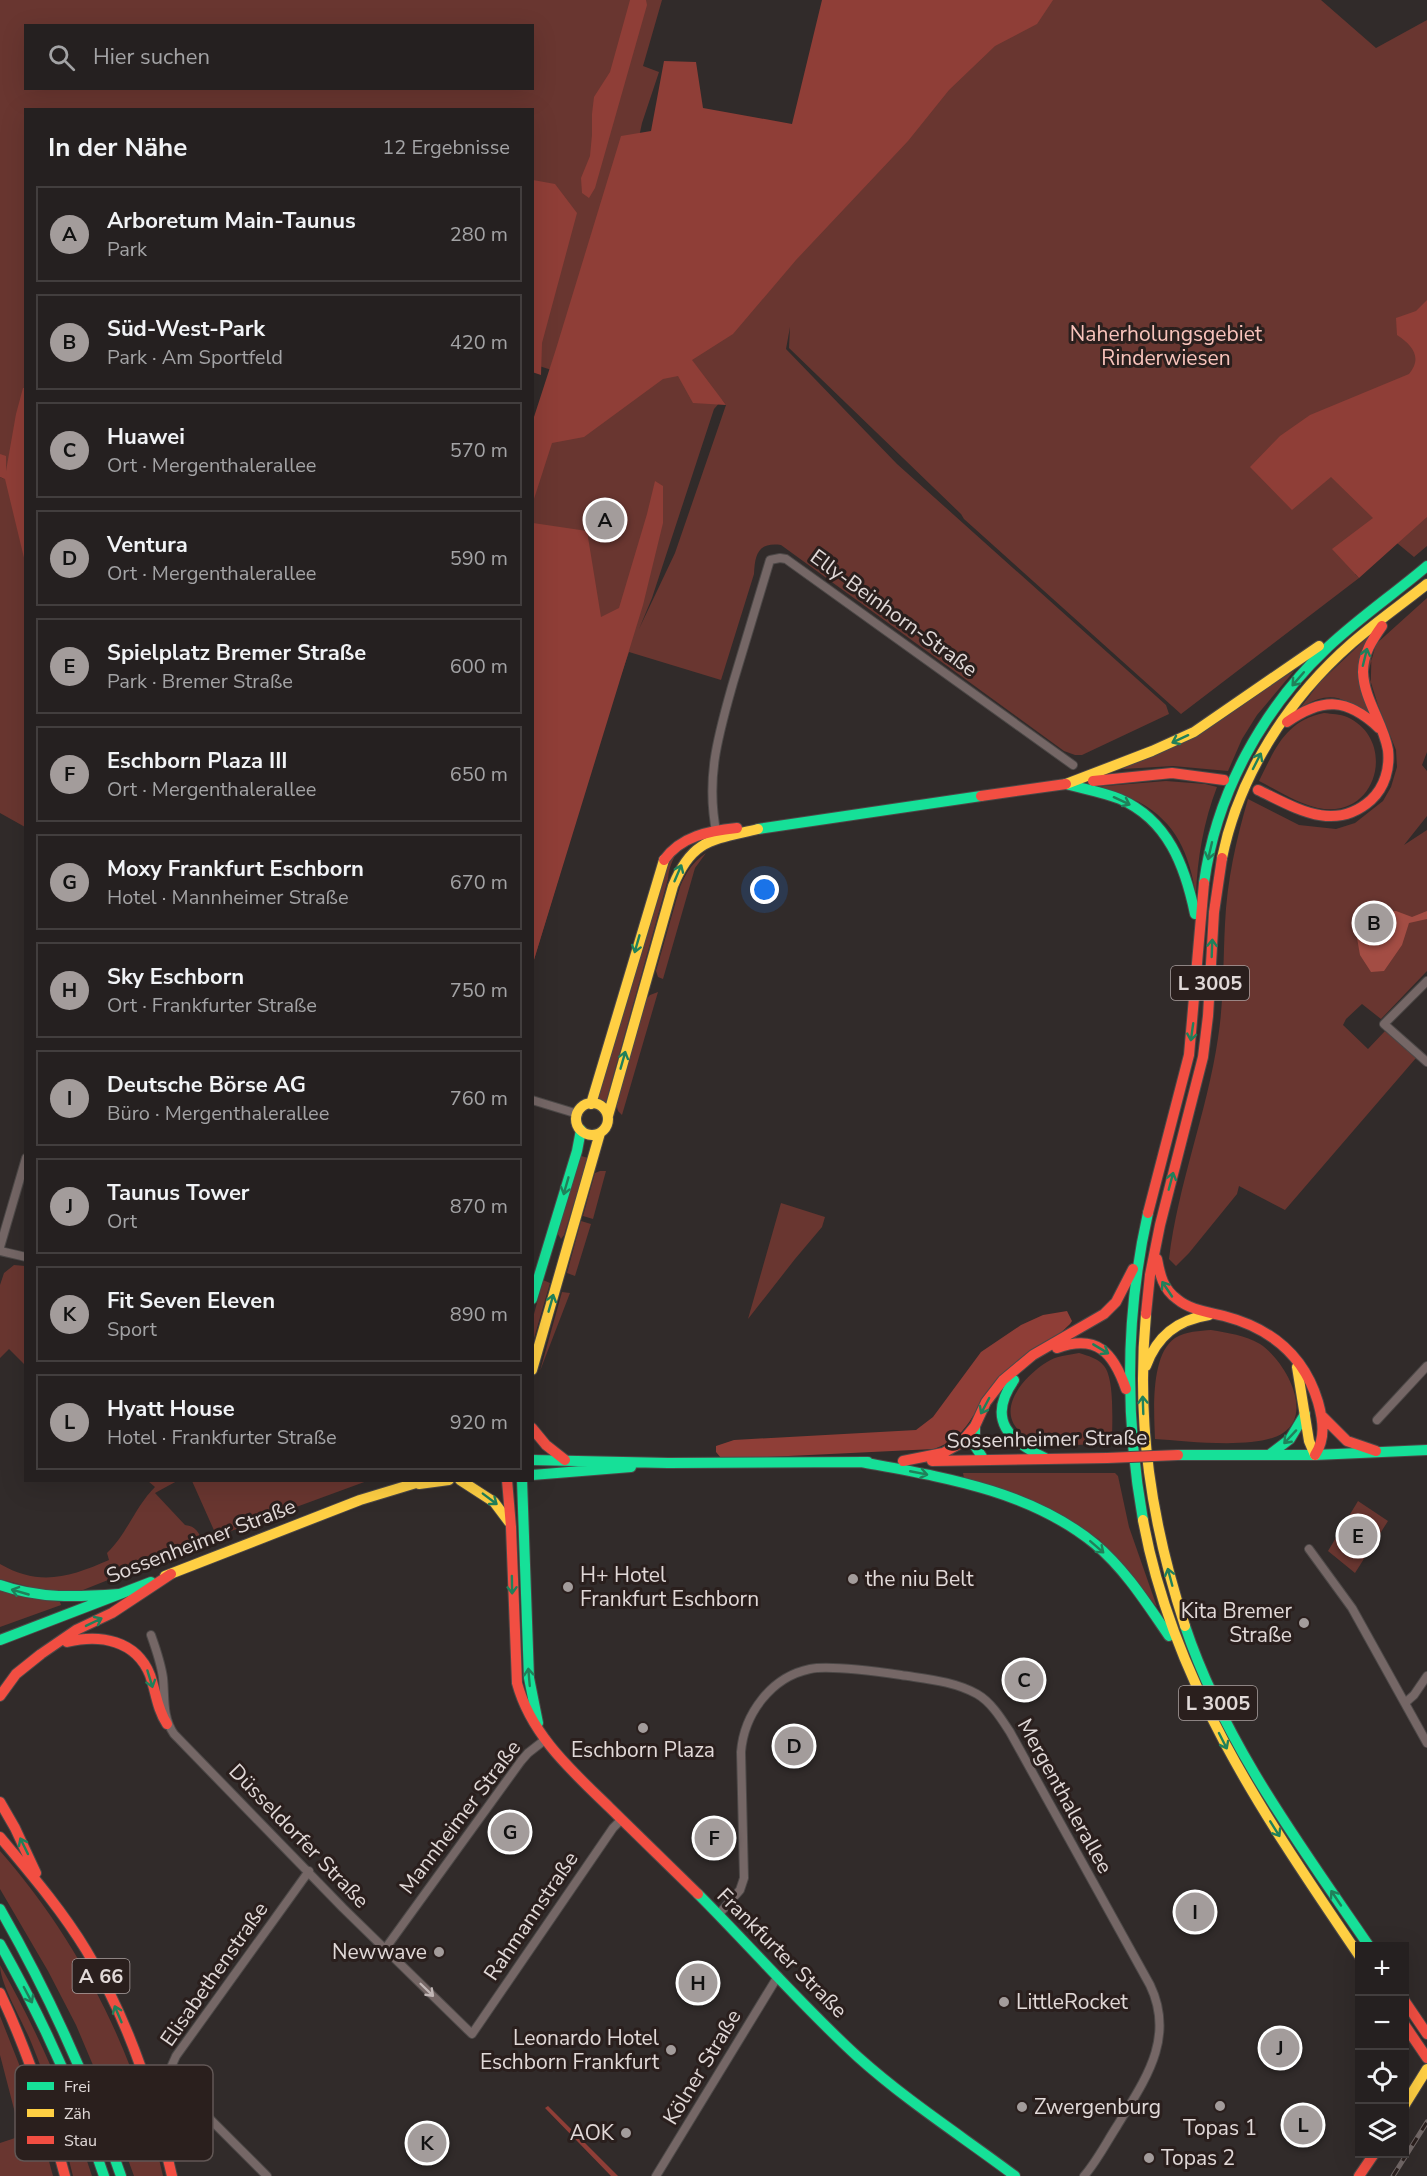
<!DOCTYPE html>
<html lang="de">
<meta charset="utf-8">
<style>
:root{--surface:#252020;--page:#312d2d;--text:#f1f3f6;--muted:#a3a3a5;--line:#423e3e;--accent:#a39c9b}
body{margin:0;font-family:"Nunito Sans",sans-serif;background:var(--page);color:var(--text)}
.controls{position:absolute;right:18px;bottom:18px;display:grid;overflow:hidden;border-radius:0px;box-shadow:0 6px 24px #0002}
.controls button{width:54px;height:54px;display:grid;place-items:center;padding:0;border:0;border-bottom:2px solid var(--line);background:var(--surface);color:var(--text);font:30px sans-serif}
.you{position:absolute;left:765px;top:890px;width:21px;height:21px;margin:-15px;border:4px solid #fff;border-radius:50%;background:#1a73e8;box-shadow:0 0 0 9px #1a73e833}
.badge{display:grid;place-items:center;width:39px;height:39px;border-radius:50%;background:var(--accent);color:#111;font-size:20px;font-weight:700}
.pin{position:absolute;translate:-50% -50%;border:3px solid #fff;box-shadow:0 2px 6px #0006}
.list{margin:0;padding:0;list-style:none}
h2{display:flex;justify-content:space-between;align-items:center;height:78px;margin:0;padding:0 24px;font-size:26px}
h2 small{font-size:20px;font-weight:400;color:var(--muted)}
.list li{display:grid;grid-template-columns:39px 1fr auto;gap:18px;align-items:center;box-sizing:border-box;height:96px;margin:0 12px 12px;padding:0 12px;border:2px solid var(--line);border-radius:0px}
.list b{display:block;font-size:22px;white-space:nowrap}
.list p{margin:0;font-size:20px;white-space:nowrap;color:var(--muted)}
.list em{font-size:20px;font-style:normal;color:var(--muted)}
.icon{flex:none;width:33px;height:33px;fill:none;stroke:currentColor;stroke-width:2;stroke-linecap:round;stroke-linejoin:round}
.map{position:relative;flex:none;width:1427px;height:2176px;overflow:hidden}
.search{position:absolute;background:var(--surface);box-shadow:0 6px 24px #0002;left:24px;top:24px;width:510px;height:66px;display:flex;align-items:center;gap:15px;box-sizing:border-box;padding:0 21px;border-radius:0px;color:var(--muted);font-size:22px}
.panel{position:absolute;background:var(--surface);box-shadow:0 6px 24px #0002;left:24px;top:108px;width:510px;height:1374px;border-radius:0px}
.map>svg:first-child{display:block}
.green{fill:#693630;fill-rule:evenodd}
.forest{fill:#8f3e37}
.water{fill:#a34d44}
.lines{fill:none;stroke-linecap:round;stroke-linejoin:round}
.street-casing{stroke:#4c4847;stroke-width:10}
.fast-casing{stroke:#4c4847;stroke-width:12}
.slow-casing{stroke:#4c4847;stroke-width:12}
.jam-casing{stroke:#4c4847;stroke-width:12}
.street{stroke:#756766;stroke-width:8}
.fast{stroke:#16e098;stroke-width:10}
.slow{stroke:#ffcf43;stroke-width:10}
.jam{stroke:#f24e42;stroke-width:10}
.rail-casing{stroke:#726867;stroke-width:5}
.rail{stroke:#2a1f1d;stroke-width:3;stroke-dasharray:9;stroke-linecap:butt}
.jam-bridge-casing{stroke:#4c4847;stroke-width:12;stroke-linecap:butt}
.jam-bridge{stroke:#f24e42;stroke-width:10}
.oneway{stroke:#20805a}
.oneway2{stroke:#c1b7b6}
.poi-dot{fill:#a39c9b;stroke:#2a1f1d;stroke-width:2}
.labels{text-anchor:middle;stroke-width:6;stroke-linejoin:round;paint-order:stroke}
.shield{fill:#2a1f1d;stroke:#aaa1a0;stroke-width:1.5}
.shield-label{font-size:20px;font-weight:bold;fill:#e1d9d8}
.park-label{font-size:21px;fill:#f9c4bc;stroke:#2a1f1d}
.street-label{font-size:21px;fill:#e1d9d8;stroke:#2a1f1d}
.poi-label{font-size:21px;fill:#e1d9d8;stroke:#2a1f1d;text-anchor:start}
.key{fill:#2a1f1d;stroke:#615755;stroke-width:1.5}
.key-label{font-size:16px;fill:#e1d9d8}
</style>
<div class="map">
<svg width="1427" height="2176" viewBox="0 0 1427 2176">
<rect width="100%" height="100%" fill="#312b2a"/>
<!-- green -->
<path class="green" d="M0,0H662L643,66L659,72L642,123L629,185L733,326L845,0H1321L1376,48L1427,20V546L1414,557L1397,543L1355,574L1359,578L1181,714L964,519L961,514L789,348L790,327L786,349L897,464L1166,705L1169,714L1082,755H1075L1064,751L781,545C758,542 755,554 754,574L721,680L629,652L611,704L533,963V474L564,374L533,364L532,110H26L25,827L0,813V477L4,479L0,476ZM26,26H532V88H26ZM722,400L726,405L675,553L639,629L652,598L714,409Z
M1427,598V752L1422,765L1427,771V816L1404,845L1427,830V971L1381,1019L1362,1004L1346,1019L1343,1025L1368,1049L1385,1031L1416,1058L1285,1210L1239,1186L1237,1194L1189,1253L1176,1266L1169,1259C1178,1184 1207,1113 1218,1038C1224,1000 1223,962 1225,924C1227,881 1236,840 1248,799L1299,825L1336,829L1355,823L1383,801L1391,787L1397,767L1396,750L1378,705L1368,673L1376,644Z
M1372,633L1370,715C1342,698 1333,689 1301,707L1320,682Z
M1294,671L1257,715L1242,739L1228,771L1173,766L1122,769Z
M1324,713C1332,714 1340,714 1347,717C1396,739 1379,815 1324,809C1301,806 1279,791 1259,781C1275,749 1285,721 1324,713Z
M1166,781L1205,784L1217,787C1204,820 1197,859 1196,895C1189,854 1177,823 1139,802C1125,795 1108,792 1093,787Z
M682,845C674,856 669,866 668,879L606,1102L596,1099L665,865Z
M706,853L695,868L663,979L658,977L656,971L680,887C686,872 693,862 706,853Z
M658,992L622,1115L618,1111L616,1103L647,998L650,995Z
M578,1155L588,1158L564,1235L561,1239L556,1231Z
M600,1171H606L593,1219L583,1216L595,1173Z
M781,1203L825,1217L822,1227L795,1259L748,1319Z
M581,1221L591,1224L575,1276L567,1273Z
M14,1265L25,1266V1365L9,1349L0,1358V1285L4,1273Z
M543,1280L550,1283L533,1342V1318Z
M562,1292L570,1293L540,1371Z
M1211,1330C1228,1333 1245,1335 1260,1344C1283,1359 1315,1412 1283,1433C1258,1450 1186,1441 1155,1439C1154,1412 1150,1355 1175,1338C1186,1331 1200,1331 1211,1330Z
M1079,1353C1088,1356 1098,1358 1104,1366C1115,1379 1112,1425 1112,1443C1091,1444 1048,1449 1029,1438C990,1416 1021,1378 1047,1362C1056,1356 1068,1355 1079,1353Z
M963,1473H1115L1118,1476L1129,1527L1157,1607L1099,1539L964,1478Z
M148,1481H177L155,1493L185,1525C196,1526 199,1533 203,1542L217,1537L192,1481H367L128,1569V1572L83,1590L52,1593L0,1579V1564C40,1587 70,1577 109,1560L107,1553C127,1534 135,1507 155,1487Z
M1358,1501L1388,1521L1355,1573L1328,1551Z
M0,1589L60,1602L61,1605L0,1627Z
M0,1851C81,1943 137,2057 163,2176H134L98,2077L76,2025L48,1971L0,1889Z
M0,1965C38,2032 69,2103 92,2176H73C62,2131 49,2085 31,2042C23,2022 0,1984 0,1965Z
M0,2016L30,2092L53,2176H0V2143L21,2136L0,2055Z"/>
<!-- forest -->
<path class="forest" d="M630,0H646L647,5L595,188L589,198L582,193L581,178L590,156L592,135V114L594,97L610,72Z
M822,0H1053L1037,24L995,46L949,90L908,141L796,260L733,334L692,360L726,405L693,403L678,376L663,379L584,437L552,443L533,502V420L556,349L621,136L651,131L664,61L696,62L703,108L792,124Z
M533,180L555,184L577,213L542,343L541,375L532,372Z
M1427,300V517L1359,578L1332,549L1373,518L1331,477L1292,510L1250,467L1280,436L1310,415L1409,374C1423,357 1412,345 1397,335L1396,318L1416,311Z
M23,388H26L25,562L5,479L0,477V454L6,456V471L16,414Z
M655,481L663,486V523L643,605L533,963V523L587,531L601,617L619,608L647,514Z
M1067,1311L1072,1321L1070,1324L973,1416C963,1433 953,1442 934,1449L768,1457L721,1458L716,1452V1446L734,1440L916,1430L933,1417L981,1352L1021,1325L1043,1315Z
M548,2106L618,2176H611L545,2108Z"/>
<!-- water -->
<path class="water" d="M1396,911L1412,917L1427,911V919L1409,923L1402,945L1384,971L1371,972L1360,955L1356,932L1367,913Z"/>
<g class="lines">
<!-- street casing -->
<g class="street-casing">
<path id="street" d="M717,836C705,779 718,736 733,683C745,642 758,601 770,560L780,558L786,559L1073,765
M1427,981L1384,1024L1427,1062
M532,1100L578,1114
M0,1247L26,1158
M0,1251L26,1257
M1377,1420L1427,1366
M1309,1549L1352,1608L1427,1743
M151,1635C156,1649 161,1663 163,1678C165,1697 162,1717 174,1734L343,1908L472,2034L613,1828L621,1820
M1405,1703L1414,1695L1427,1676
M718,1915L740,1890L744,1878L741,1752C744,1714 771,1677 810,1669C830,1665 880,1672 901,1675C926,1679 954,1681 977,1694C991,1702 1001,1718 1010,1732L1150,1985C1176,2039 1144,2081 1117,2126C1106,2143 1097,2161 1084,2176
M385,1949L521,1761L528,1753L546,1739
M267,2176L186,2095L177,2080L172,2065L176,2056L309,1871
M656,2176L778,1976"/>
</g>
<!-- fast casing -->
<g class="fast-casing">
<path id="fast" d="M1066,784C1084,789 1103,792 1120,799C1168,820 1185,866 1195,914
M758,829L981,796
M1204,883C1216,794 1262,709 1328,647C1359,618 1394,594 1427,566
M532,1299L577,1151L581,1130
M1014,1380C986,1420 1009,1441 1047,1459
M975,1426V1446L984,1460
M1178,1455H1315L1427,1450
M1269,1455L1290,1439L1305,1414
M532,1460L668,1463L868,1462
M861,1462C942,1477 1029,1490 1095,1544C1125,1569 1147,1604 1169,1636
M532,1475L631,1467
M522,1480L529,1678L538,1723
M1143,1520C1125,1418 1125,1315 1148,1213
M0,1585C39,1599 78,1597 119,1594
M1185,1626C1224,1743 1300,1845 1369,1946
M0,1640L151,1582
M698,1894C752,1948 802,2006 858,2057C907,2101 963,2137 1015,2176
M0,1909C49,1994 89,2083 121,2176
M0,1944C42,2018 77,2095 104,2176"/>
</g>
<!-- slow casing -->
<g class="slow-casing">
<path id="slow" d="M1066,784L1152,751L1194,732L1319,646
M1222,858C1239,775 1288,699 1352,643C1376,622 1402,604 1427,584
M576 1119a16 16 0 1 1 32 0a16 16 0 1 1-32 0Z
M591,1104L664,860
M608,1116L673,886C692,839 712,840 758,829
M1146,1314C1136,1423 1151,1522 1185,1626
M1146,1366C1157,1336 1177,1320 1209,1315
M1297,1367L1309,1441L1315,1455
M532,1370L600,1133
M460,1480L494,1502L509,1522
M419,1484L449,1480
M1143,1520C1173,1685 1268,1821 1360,1957
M165,1576L360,1500L426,1480
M1404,2106L1427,2069"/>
</g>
<!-- jam casing -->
<g class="jam-casing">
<path id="jam" d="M1287,722C1323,697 1347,698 1379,728
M1093,781L1172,773L1224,780
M1258,790C1296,808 1334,833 1371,800C1385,787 1390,768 1388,750C1383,722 1364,700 1363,672C1363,654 1372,640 1382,626
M981,796L1066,784
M664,860C681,836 709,831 737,828
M1148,1213L1189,1055L1204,883
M1157,1259C1160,1275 1163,1289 1177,1299C1190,1310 1208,1312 1224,1316C1270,1328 1304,1355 1318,1402C1323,1420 1326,1438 1315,1455
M1146,1314L1150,1275L1160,1225L1203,1057L1208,1016L1214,912L1222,858
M1057,1348C1097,1334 1113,1352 1126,1389
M1321,1415L1347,1441L1376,1451
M532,1428L546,1445L565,1460
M903,1461L943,1453L961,1443L975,1426L986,1402L1003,1380L1033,1355L1104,1314L1116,1302L1133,1269
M932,1461L1107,1458
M507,1480L511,1527L517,1683C531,1735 572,1771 609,1807C639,1836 668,1865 698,1894
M67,1642C100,1634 136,1640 150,1675C156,1692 157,1709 167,1724
M0,1696L16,1674L41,1654L76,1630L112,1613L171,1574
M0,1802L15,1828L36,1873
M0,1837C30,1873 61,1909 86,1950C128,2018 154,2098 172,2176
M0,1993C28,2052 48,2113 65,2176
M1404,2000L1427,2034
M1404,2024L1427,2058
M1359,2176L1374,2154"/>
</g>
<!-- street -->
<use href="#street" class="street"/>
<!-- fast -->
<use href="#fast" class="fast"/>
<!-- slow -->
<use href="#slow" class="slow"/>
<!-- jam -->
<use href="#jam" class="jam"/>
<!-- rail casing -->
<g class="rail-casing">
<path id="rail" d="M1393,2176L1427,2122"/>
</g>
<!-- rail -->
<use href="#rail" class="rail"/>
<!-- jam-bridge casing -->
<g class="jam-bridge-casing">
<path id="jam-bridge" d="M1107,1458L1178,1455"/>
</g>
<!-- jam-bridge -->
<use href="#jam-bridge" class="jam-bridge"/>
</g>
<!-- one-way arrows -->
<defs><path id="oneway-shaft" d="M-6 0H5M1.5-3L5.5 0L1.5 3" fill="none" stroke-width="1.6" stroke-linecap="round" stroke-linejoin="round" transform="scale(1.5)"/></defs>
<g class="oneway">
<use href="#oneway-shaft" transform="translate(1365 657) rotate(-76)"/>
<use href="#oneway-shaft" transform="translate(1298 679) rotate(131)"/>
<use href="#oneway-shaft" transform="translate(1180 739) rotate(155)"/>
<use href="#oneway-shaft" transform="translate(1257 761) rotate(-63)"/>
<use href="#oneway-shaft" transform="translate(1122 801) rotate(25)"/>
<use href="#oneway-shaft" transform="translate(1210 851) rotate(103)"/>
<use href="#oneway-shaft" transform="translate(678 873) rotate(-67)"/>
<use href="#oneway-shaft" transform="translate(637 944) rotate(106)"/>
<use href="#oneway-shaft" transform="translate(1212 948) rotate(-88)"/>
<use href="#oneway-shaft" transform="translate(1192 1032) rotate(98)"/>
<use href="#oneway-shaft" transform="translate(623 1060) rotate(-74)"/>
<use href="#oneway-shaft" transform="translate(1171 1181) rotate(-75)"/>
<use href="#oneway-shaft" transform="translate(566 1186) rotate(106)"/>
<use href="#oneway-shaft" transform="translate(1167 1289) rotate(-124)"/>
<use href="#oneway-shaft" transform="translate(551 1303) rotate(-74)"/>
<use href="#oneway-shaft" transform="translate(1101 1349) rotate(31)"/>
<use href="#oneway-shaft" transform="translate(1143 1405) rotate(-92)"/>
<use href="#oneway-shaft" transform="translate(985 1406) rotate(118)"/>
<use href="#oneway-shaft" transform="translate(1290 1437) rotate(133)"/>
<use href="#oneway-shaft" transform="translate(919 1473) rotate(11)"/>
<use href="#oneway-shaft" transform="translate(490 1499) rotate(37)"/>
<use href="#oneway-shaft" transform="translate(1097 1547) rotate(41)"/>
<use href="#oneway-shaft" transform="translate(1170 1577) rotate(-105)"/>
<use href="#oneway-shaft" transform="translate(512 1585) rotate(89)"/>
<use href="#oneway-shaft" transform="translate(20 1592) rotate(-164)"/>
<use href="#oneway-shaft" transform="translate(94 1622) rotate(-26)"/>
<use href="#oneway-shaft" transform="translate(529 1677) rotate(-95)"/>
<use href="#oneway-shaft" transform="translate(150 1679) rotate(73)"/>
<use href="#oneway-shaft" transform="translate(1223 1741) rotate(63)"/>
<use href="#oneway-shaft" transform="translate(1275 1829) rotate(58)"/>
<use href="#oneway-shaft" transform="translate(24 1846) rotate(-116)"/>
<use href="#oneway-shaft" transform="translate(1336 1898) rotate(-124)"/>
<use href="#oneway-shaft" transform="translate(28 1995) rotate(62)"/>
<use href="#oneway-shaft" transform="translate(118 2014) rotate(-113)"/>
</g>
<use class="oneway2" href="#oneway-shaft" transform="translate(427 1990) rotate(44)"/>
<!-- markers -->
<g class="poi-dot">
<circle cx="853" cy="1579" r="6"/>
<circle cx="568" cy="1587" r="6"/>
<circle cx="1304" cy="1623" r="6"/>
<circle cx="643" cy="1728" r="6"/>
<circle cx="439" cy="1952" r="6"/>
<circle cx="1004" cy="2002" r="6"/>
<circle cx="671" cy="2050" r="6"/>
<circle cx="1220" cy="2106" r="6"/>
<circle cx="1022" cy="2107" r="6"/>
<circle cx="626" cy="2133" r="6"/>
<circle cx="1149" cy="2158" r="6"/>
</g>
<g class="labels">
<!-- shield labels -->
<g class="shield">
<rect x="1171" y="966" width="78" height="34" rx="4.5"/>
<rect x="1179" y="1686" width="78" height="34" rx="4.5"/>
<rect x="72.5" y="1959" width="57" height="34" rx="4.5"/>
</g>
<g class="shield-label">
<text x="1210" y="990">L 3005</text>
<text x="1218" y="1710">L 3005</text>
<text x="101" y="1983">A 66</text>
</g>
<!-- park labels -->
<g class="park-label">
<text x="1166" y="341">Naherholungsgebiet<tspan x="1166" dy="24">Rinderwiesen</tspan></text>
</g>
<!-- street labels -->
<g class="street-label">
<text transform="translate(894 613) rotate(36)" y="7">Elly-Beinhorn-Straße</text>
<text transform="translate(1047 1439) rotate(-1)" y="7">Sossenheimer Straße</text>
<text transform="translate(201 1541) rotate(-21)" y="7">Sossenheimer Straße</text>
<text transform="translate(1065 1796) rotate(61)" y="7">Mergenthalerallee</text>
<text transform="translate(460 1817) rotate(-53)" y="7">Mannheimer Straße</text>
<text transform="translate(299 1836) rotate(46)" y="7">Düsseldorfer Straße</text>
<text transform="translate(531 1916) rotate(-56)" y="7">Rahmannstraße</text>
<text transform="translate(782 1953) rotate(45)" y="7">Frankfurter Straße</text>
<text transform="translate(214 1974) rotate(-55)" y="7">Elisabethenstraße</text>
<text transform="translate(702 2067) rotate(-59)" y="7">Kölner Straße</text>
</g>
<!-- poi labels -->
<g class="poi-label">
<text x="580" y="1582">H+ Hotel<tspan x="580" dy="24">Frankfurt Eschborn</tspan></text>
<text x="865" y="1586">the niu Belt</text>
<text x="1292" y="1618" text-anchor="end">Kita Bremer<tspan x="1292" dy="24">Straße</tspan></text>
<text x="643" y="1757" text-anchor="middle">Eschborn Plaza</text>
<text x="427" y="1959" text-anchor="end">Newwave</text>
<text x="1016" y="2009">LittleRocket</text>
<text x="659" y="2045" text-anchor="end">Leonardo Hotel<tspan x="659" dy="24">Eschborn Frankfurt</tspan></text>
<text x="1034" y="2114">Zwergenburg</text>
<text x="1220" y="2135" text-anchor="middle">Topas 1</text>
<text x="614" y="2140" text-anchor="end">AOK</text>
<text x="1161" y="2165">Topas 2</text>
</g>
</g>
<!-- legend -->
<rect x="15" y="2065" width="198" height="96" rx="9" class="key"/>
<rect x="27" y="2082" width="27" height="8" fill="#16e098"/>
<rect x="27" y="2109" width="27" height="8" fill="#ffcf43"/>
<rect x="27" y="2136" width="27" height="8" fill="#f24e42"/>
<g class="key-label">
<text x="64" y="2092">Frei</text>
<text x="64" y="2119">Zäh</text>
<text x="64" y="2146">Stau</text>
</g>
</svg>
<div class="controls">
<button>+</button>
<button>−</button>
<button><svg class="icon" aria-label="locate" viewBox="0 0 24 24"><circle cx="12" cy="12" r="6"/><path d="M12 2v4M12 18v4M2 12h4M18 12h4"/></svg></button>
<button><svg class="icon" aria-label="layers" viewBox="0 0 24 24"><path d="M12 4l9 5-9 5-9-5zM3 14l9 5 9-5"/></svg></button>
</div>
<div class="you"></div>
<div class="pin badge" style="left:605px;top:520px">A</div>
<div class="pin badge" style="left:1374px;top:923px">B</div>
<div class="pin badge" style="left:1024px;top:1680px">C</div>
<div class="pin badge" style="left:794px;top:1746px">D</div>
<div class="pin badge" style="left:1358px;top:1536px">E</div>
<div class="pin badge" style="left:714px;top:1838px">F</div>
<div class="pin badge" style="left:510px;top:1832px">G</div>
<div class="pin badge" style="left:698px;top:1983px">H</div>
<div class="pin badge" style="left:1195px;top:1912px">I</div>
<div class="pin badge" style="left:1280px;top:2048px">J</div>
<div class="pin badge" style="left:427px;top:2143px">K</div>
<div class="pin badge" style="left:1303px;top:2125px">L</div>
<div class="search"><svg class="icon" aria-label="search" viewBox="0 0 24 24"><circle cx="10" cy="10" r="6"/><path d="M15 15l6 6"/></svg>Hier suchen</div>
<section class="panel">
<h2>In der Nähe<small>12 Ergebnisse</small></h2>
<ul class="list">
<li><span class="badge">A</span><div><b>Arboretum Main-Taunus</b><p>Park</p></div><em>280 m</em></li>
<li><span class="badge">B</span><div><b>Süd-West-Park</b><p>Park · Am Sportfeld</p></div><em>420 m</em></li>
<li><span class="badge">C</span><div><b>Huawei</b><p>Ort · Mergenthalerallee</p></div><em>570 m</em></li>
<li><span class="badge">D</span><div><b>Ventura</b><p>Ort · Mergenthalerallee</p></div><em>590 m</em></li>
<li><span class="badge">E</span><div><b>Spielplatz Bremer Straße</b><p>Park · Bremer Straße</p></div><em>600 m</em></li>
<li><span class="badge">F</span><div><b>Eschborn Plaza III</b><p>Ort · Mergenthalerallee</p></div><em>650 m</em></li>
<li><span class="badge">G</span><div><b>Moxy Frankfurt Eschborn</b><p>Hotel · Mannheimer Straße</p></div><em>670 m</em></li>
<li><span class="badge">H</span><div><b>Sky Eschborn</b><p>Ort · Frankfurter Straße</p></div><em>750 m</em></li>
<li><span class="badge">I</span><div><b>Deutsche Börse AG</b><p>Büro · Mergenthalerallee</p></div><em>760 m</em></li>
<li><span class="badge">J</span><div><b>Taunus Tower</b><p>Ort</p></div><em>870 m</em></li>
<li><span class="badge">K</span><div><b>Fit Seven Eleven</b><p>Sport</p></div><em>890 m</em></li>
<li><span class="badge">L</span><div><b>Hyatt House</b><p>Hotel · Frankfurter Straße</p></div><em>920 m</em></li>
</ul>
</section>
</div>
